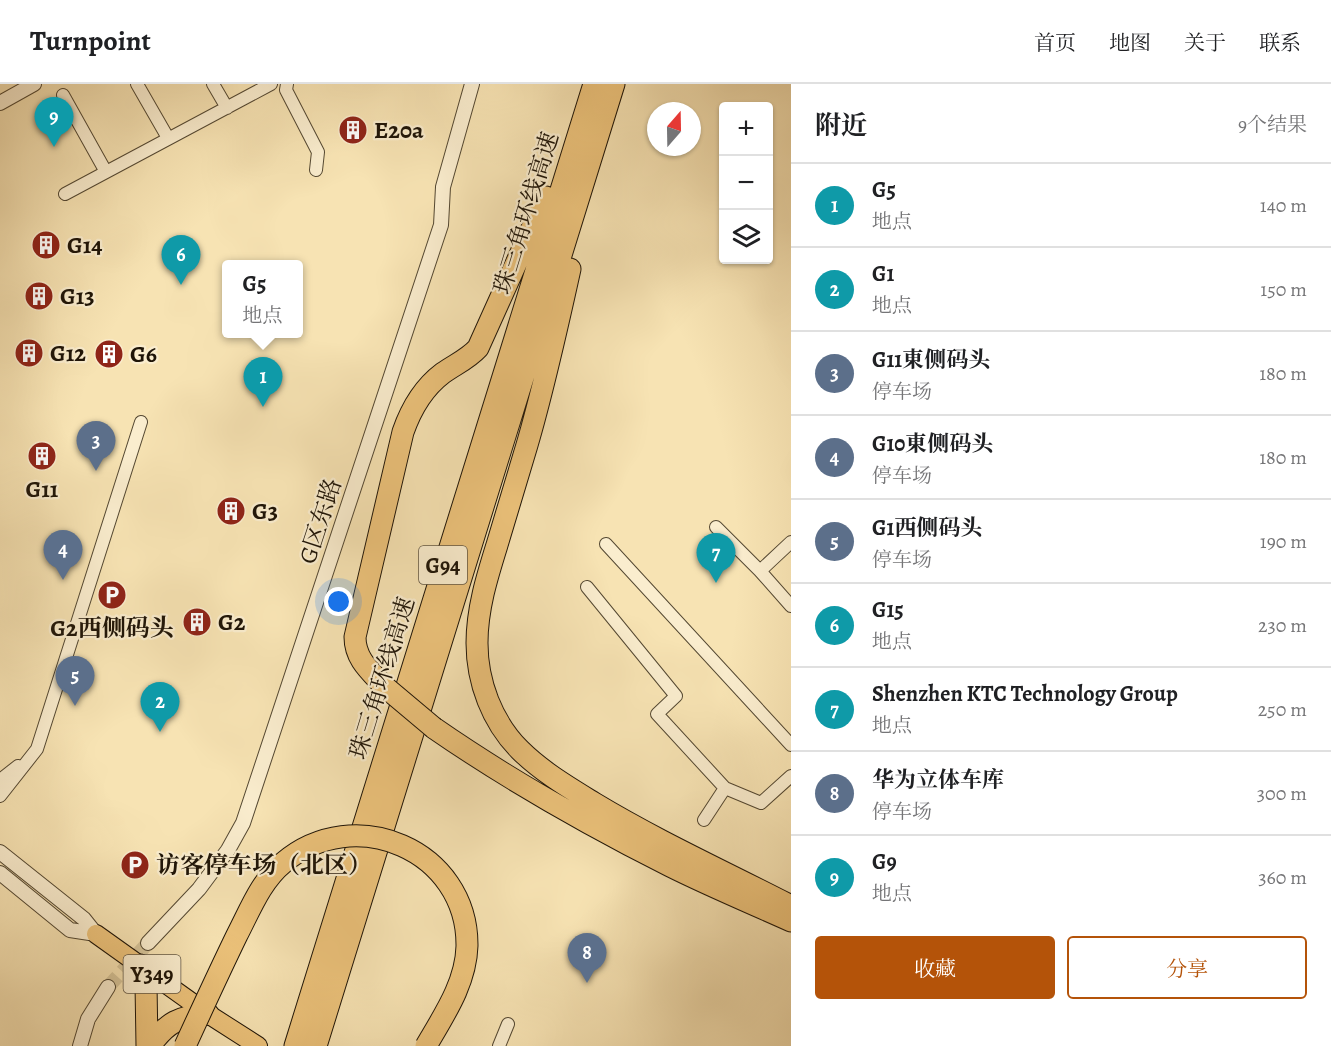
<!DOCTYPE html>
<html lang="zh">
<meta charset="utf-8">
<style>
:root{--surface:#fff;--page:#f6f6f6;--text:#202124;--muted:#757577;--line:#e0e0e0;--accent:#b45309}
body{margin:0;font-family:Alegreya,"Noto Serif SC",serif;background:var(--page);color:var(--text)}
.controls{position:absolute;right:18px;top:18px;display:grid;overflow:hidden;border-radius:6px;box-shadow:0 2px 4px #0004}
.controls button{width:54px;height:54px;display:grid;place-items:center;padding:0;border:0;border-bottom:2px solid var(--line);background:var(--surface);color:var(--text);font:30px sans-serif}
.compass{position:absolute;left:647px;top:18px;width:54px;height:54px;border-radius:50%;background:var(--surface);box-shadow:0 2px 4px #0004;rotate:20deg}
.you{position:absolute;left:339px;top:518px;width:21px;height:21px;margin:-15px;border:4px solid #fff;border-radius:50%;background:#1a73e8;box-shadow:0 0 0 9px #1a73e833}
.badge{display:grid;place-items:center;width:39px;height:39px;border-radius:50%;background:var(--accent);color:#fff;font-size:20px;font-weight:700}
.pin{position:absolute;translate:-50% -50px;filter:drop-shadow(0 2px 3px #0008)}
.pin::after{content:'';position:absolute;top:32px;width:21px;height:18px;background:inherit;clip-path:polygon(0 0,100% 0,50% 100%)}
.popup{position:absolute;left:222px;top:176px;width:81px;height:78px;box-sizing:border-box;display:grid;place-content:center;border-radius:6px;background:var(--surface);filter:drop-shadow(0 2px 4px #0005);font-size:20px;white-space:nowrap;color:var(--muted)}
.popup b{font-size:22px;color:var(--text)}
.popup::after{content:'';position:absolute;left:50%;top:100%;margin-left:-12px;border:12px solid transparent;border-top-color:var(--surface)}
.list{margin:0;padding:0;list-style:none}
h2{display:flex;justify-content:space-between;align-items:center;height:78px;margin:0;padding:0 24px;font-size:26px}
h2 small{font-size:20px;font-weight:400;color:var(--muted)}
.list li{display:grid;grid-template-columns:39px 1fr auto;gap:18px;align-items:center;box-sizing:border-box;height:84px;padding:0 24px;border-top:2px solid var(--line)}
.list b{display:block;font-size:22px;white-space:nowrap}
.list p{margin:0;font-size:20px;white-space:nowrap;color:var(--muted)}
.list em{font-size:20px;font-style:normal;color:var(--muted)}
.actions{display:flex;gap:12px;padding:18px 24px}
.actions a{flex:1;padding:14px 0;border:2px solid var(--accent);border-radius:6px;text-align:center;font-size:21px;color:var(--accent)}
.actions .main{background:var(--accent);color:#fff}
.icon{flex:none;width:33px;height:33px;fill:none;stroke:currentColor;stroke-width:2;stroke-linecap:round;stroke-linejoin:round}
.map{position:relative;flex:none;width:791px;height:962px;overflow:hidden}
header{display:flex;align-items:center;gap:36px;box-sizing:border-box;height:84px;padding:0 30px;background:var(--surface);border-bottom:2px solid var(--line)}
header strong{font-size:28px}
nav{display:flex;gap:33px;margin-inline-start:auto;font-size:21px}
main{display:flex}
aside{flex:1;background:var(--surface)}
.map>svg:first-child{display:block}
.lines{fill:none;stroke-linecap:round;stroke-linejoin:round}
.tertiary-tunnel{stroke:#d6c499;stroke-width:14;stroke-dasharray:14 7;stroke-linecap:butt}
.minor-casing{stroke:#544832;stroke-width:14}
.tertiary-casing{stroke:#544832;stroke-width:16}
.primary-casing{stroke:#1e1407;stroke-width:20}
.motorway-casing{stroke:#1e1407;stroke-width:23}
.minor{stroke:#faedce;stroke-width:12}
.tertiary{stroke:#faedce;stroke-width:14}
.primary{stroke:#ecc27a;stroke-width:18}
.motorway{stroke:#ecc27a;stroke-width:21}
.motorway-bridge-casing{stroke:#1e1407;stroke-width:23;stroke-linecap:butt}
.motorway-bridge{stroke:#ecc27a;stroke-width:21}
.labels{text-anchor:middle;stroke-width:4.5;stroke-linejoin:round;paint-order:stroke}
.shield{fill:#faedce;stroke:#605543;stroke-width:1.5}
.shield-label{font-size:22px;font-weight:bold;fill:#1e1407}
.poi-label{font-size:24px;font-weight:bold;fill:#1e1407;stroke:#faedce;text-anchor:start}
.street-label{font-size:24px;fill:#1e1407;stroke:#faedce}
</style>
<header>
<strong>Turnpoint</strong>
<nav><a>首页</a><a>地图</a><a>关于</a><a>联系</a></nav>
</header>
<main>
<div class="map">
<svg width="791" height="962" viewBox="0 0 791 962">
<rect width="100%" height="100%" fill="#f7e3b3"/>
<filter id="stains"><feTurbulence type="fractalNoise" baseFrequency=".00333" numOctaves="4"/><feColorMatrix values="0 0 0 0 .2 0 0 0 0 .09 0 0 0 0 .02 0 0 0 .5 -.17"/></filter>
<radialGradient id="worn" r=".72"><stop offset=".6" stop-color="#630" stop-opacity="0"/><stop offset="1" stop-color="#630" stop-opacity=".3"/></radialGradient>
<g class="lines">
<!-- tertiary-tunnel -->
<path class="tertiary-tunnel" d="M108,903L148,859"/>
<!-- minor casing -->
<g class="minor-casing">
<path id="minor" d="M137,0L168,54
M213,0L227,24
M287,0L286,6L318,68L316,86
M63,11L106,88
M65,110L271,0
M716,443L760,487
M791,458L760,487L791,522
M606,460L791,661
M587,503L676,612L657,630L725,704
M0,696L18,682
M0,712L37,665L141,338
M704,736L725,704L761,719L791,692
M499,962L508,940"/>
</g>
<!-- tertiary casing -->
<g class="tertiary-casing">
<path id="tertiary" d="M0,19L34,0
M0,768L84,835L96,850
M0,789L70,846L96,850
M148,859L199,805L228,766L243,739L441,141L443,103L472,0
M80,962L88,935L108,903"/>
</g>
<!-- primary casing -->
<g class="primary-casing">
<path id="primary" d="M96,850L208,930L258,962"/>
</g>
<!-- motorway casing -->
<g class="motorway-casing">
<path id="motorway" d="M570,185C557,244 544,303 527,361C517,395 507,428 497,461C487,493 477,525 477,559C477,598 492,638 520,666C541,687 568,703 594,719C657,757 725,788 791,822
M384,602C370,587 355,575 355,553L403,348C411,325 423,304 443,289C456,280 468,275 478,264L546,113
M434,644C509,696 589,741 670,782C710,802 751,819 791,837
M140,881L146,900L147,962
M150,962C167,938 180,932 208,930
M295,962L594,0
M316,962L614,0"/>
</g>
<!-- minor -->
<use href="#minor" class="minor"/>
<!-- tertiary -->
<use href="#tertiary" class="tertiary"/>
<!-- primary -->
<use href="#primary" class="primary"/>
<!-- motorway -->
<use href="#motorway" class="motorway"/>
<!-- motorway-bridge casing -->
<g class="motorway-bridge-casing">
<path id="motorway-bridge" d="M384,602L434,644
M185,962C202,925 219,888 237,851C250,826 261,797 283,779C354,718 468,766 467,862C466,899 444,931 426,962"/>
</g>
<!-- motorway-bridge -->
<use href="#motorway-bridge" class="motorway-bridge"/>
</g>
<!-- icons -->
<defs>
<g id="building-disc" transform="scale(1.5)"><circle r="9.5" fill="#8f2418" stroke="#faedce"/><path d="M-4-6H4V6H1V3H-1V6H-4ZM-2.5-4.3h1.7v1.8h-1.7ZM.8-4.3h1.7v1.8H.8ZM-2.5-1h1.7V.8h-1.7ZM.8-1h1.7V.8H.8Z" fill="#fff"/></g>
<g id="parking-disc" transform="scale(1.5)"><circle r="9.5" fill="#8f2418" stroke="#faedce"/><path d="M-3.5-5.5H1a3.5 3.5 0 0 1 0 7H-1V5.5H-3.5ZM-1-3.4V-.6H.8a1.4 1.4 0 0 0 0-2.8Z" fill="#fff"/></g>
</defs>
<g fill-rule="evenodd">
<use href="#building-disc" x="353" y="46"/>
<use href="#building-disc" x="46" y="161"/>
<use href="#building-disc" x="39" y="212"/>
<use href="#building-disc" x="29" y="269"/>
<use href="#building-disc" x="109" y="270"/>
<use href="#building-disc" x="42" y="372"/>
<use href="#building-disc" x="231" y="427"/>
<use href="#parking-disc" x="112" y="511"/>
<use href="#building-disc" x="197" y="538"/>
<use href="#parking-disc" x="135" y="781"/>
</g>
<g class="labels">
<!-- shield labels -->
<g class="shield">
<rect x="419" y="462" width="48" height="38" rx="4.5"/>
<rect x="123.5" y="871" width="57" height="38" rx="4.5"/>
</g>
<g class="shield-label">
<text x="443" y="489">G94</text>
<text x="152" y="898">Y349</text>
</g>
<!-- poi labels -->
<g class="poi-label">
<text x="374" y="54">E20a</text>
<text x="67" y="169">G14</text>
<text x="60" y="220">G13</text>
<text x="50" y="277">G12</text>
<text x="130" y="278">G6</text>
<text x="42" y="413" text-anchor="middle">G11</text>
<text x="252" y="435">G3</text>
<text x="218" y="546">G2</text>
<text x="112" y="552" text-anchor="middle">G2西侧码头</text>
<text x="156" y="789">访客停车场（北区）</text>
</g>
<!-- street labels -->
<g class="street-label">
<text transform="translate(526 129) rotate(-73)" y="8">珠三角环线高速</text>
<text transform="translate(320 437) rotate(-72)" y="8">G区东路</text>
<text transform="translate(382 594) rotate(-73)" y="8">珠三角环线高速</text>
</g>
</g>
<rect width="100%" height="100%" filter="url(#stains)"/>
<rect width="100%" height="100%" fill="url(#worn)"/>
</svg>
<div class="controls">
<button>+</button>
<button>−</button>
<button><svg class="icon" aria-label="layers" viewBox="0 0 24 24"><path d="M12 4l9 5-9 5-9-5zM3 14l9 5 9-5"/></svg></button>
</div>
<svg class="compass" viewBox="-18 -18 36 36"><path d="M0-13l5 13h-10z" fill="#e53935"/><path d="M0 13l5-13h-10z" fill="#757577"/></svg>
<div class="you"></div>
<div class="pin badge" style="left:263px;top:323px;background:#0f9aa8">1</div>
<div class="popup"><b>G5</b>地点</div>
<div class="pin badge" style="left:160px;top:648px;background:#0f9aa8">2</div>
<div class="pin badge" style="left:96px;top:387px;background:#5c6f8a">3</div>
<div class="pin badge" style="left:63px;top:496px;background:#5c6f8a">4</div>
<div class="pin badge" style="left:75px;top:622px;background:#5c6f8a">5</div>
<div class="pin badge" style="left:181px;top:201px;background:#0f9aa8">6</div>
<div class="pin badge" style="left:716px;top:499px;background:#0f9aa8">7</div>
<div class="pin badge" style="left:587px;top:899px;background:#5c6f8a">8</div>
<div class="pin badge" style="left:54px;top:63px;background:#0f9aa8">9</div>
</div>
<aside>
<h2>附近<small>9个结果</small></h2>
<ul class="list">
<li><span class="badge" style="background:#0f9aa8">1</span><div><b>G5</b><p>地点</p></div><em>140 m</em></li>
<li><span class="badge" style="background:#0f9aa8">2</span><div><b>G1</b><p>地点</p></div><em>150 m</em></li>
<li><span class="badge" style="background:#5c6f8a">3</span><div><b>G11東侧码头</b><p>停车场</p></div><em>180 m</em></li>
<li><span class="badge" style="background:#5c6f8a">4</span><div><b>G10東侧码头</b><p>停车场</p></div><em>180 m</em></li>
<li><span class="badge" style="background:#5c6f8a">5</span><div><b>G1西侧码头</b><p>停车场</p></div><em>190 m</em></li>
<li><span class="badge" style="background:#0f9aa8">6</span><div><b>G15</b><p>地点</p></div><em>230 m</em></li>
<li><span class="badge" style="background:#0f9aa8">7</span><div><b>Shenzhen KTC Technology Group</b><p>地点</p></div><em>250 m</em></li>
<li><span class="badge" style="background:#5c6f8a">8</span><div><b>华为立体车库</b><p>停车场</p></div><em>300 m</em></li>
<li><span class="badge" style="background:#0f9aa8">9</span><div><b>G9</b><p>地点</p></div><em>360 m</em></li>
</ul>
<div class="actions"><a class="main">收藏</a><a>分享</a></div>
</aside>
</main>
